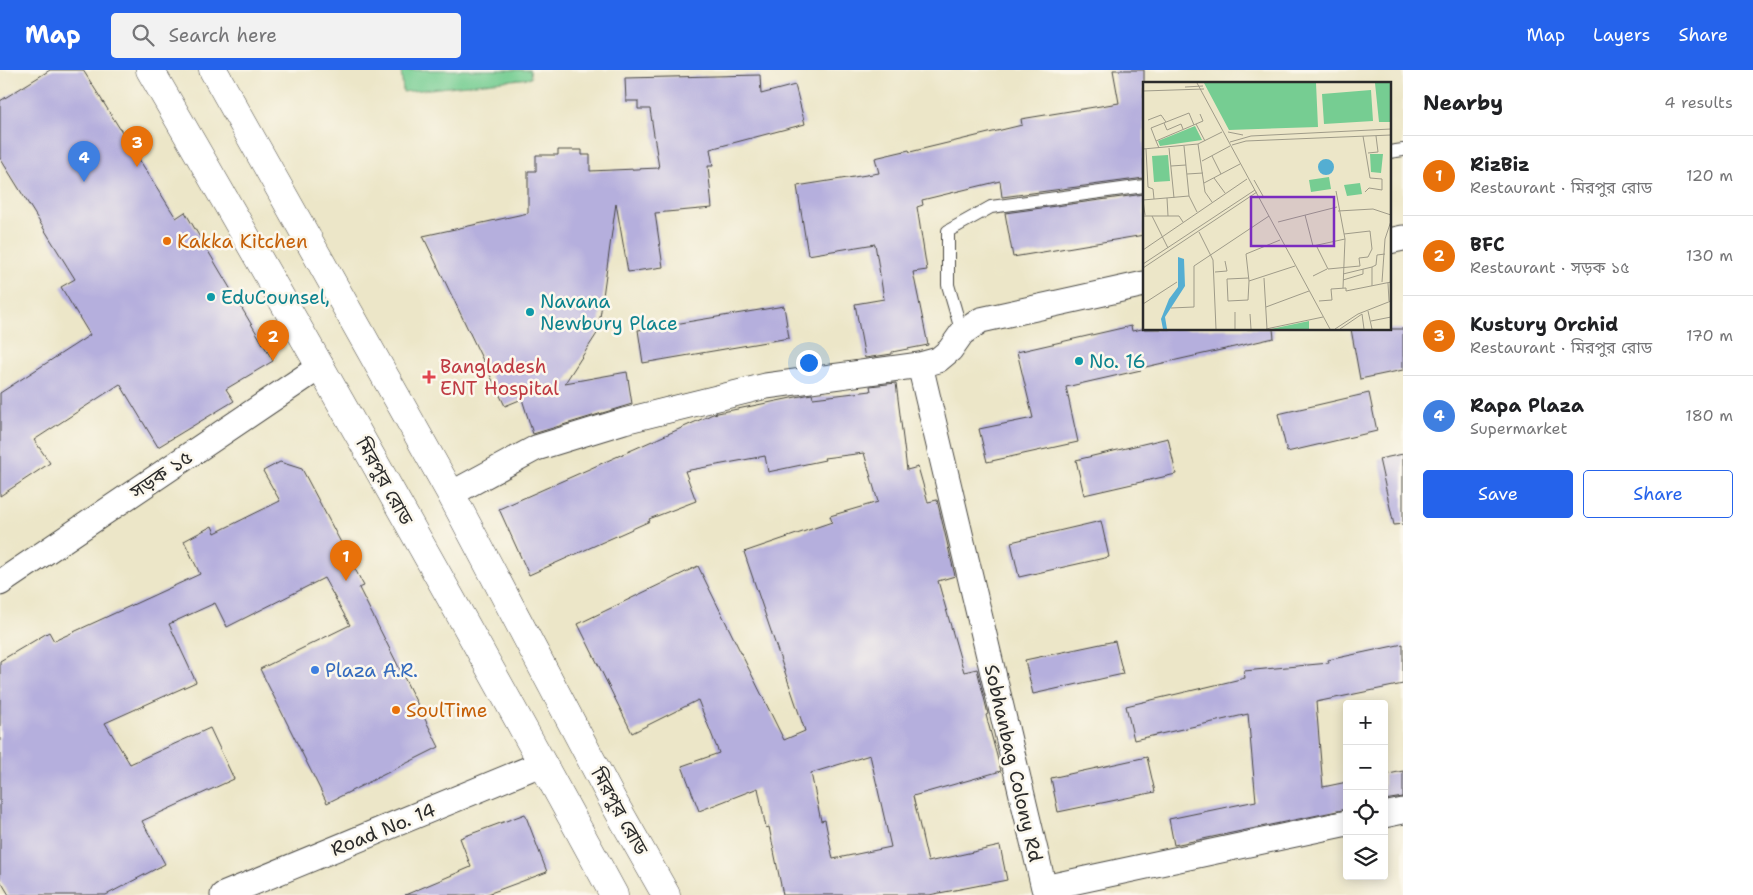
<!DOCTYPE html>
<meta charset="utf-8">
<style>
:root{--surface:#fff;--page:#f2f2f2;--text:#202124;--muted:#757577;--line:#e0e0e0;--accent:#2563eb}
body{margin:0;font-family:"Shantell Sans","Noto Sans Bengali",sans-serif;background:var(--page);color:var(--text)}
.controls{position:absolute;right:15px;bottom:15px;display:grid;overflow:hidden;border-radius:5px;box-shadow:0 2px 12px #0003}
.controls button{width:45px;height:45px;display:grid;place-items:center;padding:0;border:0;border-bottom:1px solid var(--line);background:var(--surface);color:var(--text);font:25px sans-serif}
.you{position:absolute;left:808px;top:292px;width:18px;height:18px;margin:-12px;border:4px solid #fff;border-radius:50%;background:#1a73e8;box-shadow:0 0 0 8px #1a73e833}
.badge{display:grid;place-items:center;width:32px;height:32px;border-radius:50%;background:var(--accent);color:#fff;font-size:16px;font-weight:700}
.pin{position:absolute;translate:-50% -41px;filter:drop-shadow(0 1px 2px #0008)}
.pin::after{content:'';position:absolute;top:26px;width:18px;height:15px;background:inherit;clip-path:polygon(0 0,100% 0,50% 100%)}
.list{margin:0;padding:0;list-style:none}
h2{display:flex;justify-content:space-between;align-items:center;height:65px;margin:0;padding:0 20px;font-size:21px}
h2 small{font-size:16px;font-weight:400;color:var(--muted)}
.list li{display:grid;grid-template-columns:32px 1fr auto;gap:15px;align-items:center;box-sizing:border-box;height:80px;padding:0 20px;border-top:1px solid var(--line)}
.list b{display:block;font-size:19px;white-space:nowrap}
.list p{margin:0;font-size:16px;white-space:nowrap;color:var(--muted)}
.list em{font-size:16px;font-style:normal;color:var(--muted)}
.actions{display:flex;gap:10px;padding:15px 20px}
.actions a{flex:1;padding:11px 0;border:1px solid var(--accent);border-radius:5px;text-align:center;font-size:18px;color:var(--accent)}
.actions .main{background:var(--accent);color:#fff}
.icon{flex:none;width:28px;height:28px;fill:none;stroke:currentColor;stroke-width:2;stroke-linecap:round;stroke-linejoin:round}
.map{position:relative;flex:none;width:1403px;height:825px;overflow:hidden}
header{display:flex;align-items:center;gap:30px;box-sizing:border-box;height:70px;padding:0 25px;background:var(--accent);color:#fff}
header strong{font-size:24px}
nav{display:flex;gap:28px;margin-inline-start:auto;font-size:18px}
.search{width:350px;height:45px;background:var(--page);display:flex;align-items:center;gap:12px;box-sizing:border-box;padding:0 18px;border-radius:5px;color:var(--muted);font-size:19px}
main{display:flex}
aside{flex:1;background:var(--surface)}
.map>svg:first-child{display:block}
.green{fill:#76cd92;stroke:#507c5e}
.building{fill:#b5afdd;fill-rule:evenodd}
.lines{fill:none;stroke-linecap:round;stroke-linejoin:round}
.service-casing{stroke:#484743;stroke-width:14}
.minor-casing{stroke:#484743;stroke-width:27}
.trunk-casing{stroke:#484743;stroke-width:29}
.service{stroke:#fff;stroke-width:12}
.minor{stroke:#fff;stroke-width:25}
.trunk{stroke:#fff;stroke-width:28}
.food-dot{fill:#e8710a;stroke:#fbf7ec;stroke-width:2}
.culture-dot{fill:#0f9aa8;stroke:#fbf7ec;stroke-width:2}
.health-dot{fill:#e0444e;stroke:#fbf7ec;stroke-width:2}
.shop-dot{fill:#3f7fe0;stroke:#fbf7ec;stroke-width:2}
.labels{text-anchor:middle;stroke-width:5;stroke-linejoin:round;paint-order:stroke}
.food-label{font-size:19px;fill:#c56008;stroke:#fbf7ec;text-anchor:start}
.culture-label{font-size:19px;fill:#0d838f;stroke:#fbf7ec;text-anchor:start}
.health-label{font-size:19px;fill:#be3a42;stroke:#fbf7ec;text-anchor:start}
.street-label{font-size:19px;fill:#2b2b2b;stroke:#fbf7ec}
.shop-label{font-size:19px;fill:#366cbe;stroke:#fbf7ec;text-anchor:start}
.inset-road{fill:none;stroke:#9f9b89;stroke-width:1}
.view{fill:#7b2cbf;fill-opacity:0.15;stroke:#7b2cbf;stroke-width:2.5}
.inset-edge{fill:none;stroke:#2b2b2b;stroke-width:2.5}
</style>
<header>
<strong>Map</strong>
<div class="search"><svg class="icon" aria-label="search" viewBox="0 0 24 24"><circle cx="10" cy="10" r="6"/><path d="M15 15l6 6"/></svg>Search here</div>
<nav><a>Map</a><a>Layers</a><a>Share</a></nav>
</header>
<main>
<div class="map">
<svg width="1403" height="825" viewBox="0 0 1403 825">
<rect width="100%" height="100%" fill="#fbf7ec"/>
<filter id="ink" filterUnits="userSpaceOnUse"><feTurbulence type="fractalNoise" baseFrequency=".02" numOctaves="2"/><feDisplacementMap in="SourceGraphic" scale="10" xChannelSelector="R" yChannelSelector="G"/><feConvolveMatrix kernelMatrix="1 2 1 2 8 2 1 2 1" color-interpolation-filters="sRGB"/></filter>
<filter id="wash" filterUnits="userSpaceOnUse"><feTurbulence type="fractalNoise" baseFrequency=".0096" numOctaves="4" result="noise"/><feDisplacementMap in="SourceGraphic" scale="20" xChannelSelector="R" yChannelSelector="G"/><feGaussianBlur stdDeviation="1.12" result="paint"/><feColorMatrix in="noise" values="0 0 0 0 0 0 0 0 0 0 0 0 0 0 0 0 0 1.4 0 .05"/><feComposite in="paint" operator="in"/></filter>
<g filter="url(#wash)">
<rect width="100%" height="100%" fill="#ece6c8"/>
<!-- green -->
<path class="green" d="M401,0H530L531,8L403,22Z"/>
<g id="blocks">
<!-- building -->
<path class="building" d="M50,0H83L176,148L185,142L273,291L226,319L234,331L158,377L120,314L34,370L50,393L0,426V323L90,265L61,217L75,209L0,88V31Z
M1113,0H1144V108L1002,127L1000,111L922,130L923,135L917,137L927,200L913,202L928,275L892,282V284L865,288L855,234L884,229L875,174L808,185L797,116L879,103L875,88L909,80L910,82L1022,55L1021,49L1119,33Z
M760,5L761,24L795,15L805,54L710,79L713,96H708L712,138L655,143L663,197L628,202L616,133L598,262L565,313L627,302L632,334L533,364L522,329L505,336L423,166L528,143V101H536V85H558V80H582V85H590V101L659,98L650,39H638V31H626L625,8Z
M1144,124V165L1013,187L1005,143Z
M784,236L789,268L643,293L638,260Z
M1131,256L1132,261L1142,259H1273L1274,268L1141,298V300L1066,317L1078,372L987,392L979,359L1033,348L1017,282Z
M1351,259H1403V300L1360,309Z
M896,313L907,400L918,397L928,432L937,430L955,506L938,511L964,602L977,599L988,644L986,645L1001,701L913,726L928,792L1000,776L1007,810L929,825H783L769,757L766,758L758,718L699,741L682,696L719,683L698,630L632,663L578,554L698,496L784,670L805,661L744,482L832,452L830,446L878,432L864,383L824,388L825,390L768,402L765,386L685,401L696,431L649,449L650,451L529,505L499,439L713,344L806,325L812,324L813,328L871,321L870,316ZM870,685L891,777L833,789L825,750L821,751L811,703Z
M1369,323L1377,361L1287,382L1278,344Z
M1168,368L1176,404L1084,425L1076,390Z
M1403,384V454L1394,455L1379,389Z
M280,392L302,399L364,516L359,518L439,677L327,733L260,599L350,555L324,508L227,557L215,533L169,554L196,612L105,653L130,694L210,658L234,709L142,751L165,794L106,825H9L0,810V591L49,562L54,571L200,504L184,471L212,456L215,463L280,431L263,401Z
M1101,451L1109,487L1019,507L1011,472Z
M1115,571L1123,604L1033,624L1025,590Z
M1403,574V614L1316,632L1323,717L1347,712V739L1174,775L1169,749L1256,731L1248,644L1134,670L1126,636L1245,608L1244,601L1329,593L1328,590Z
M1147,687L1155,722L1058,742L1051,708Z
M1403,701V727L1384,730V705Z
M525,744L547,802L485,825H405L471,797L460,768Z"/>
</g>
</g>
<g filter="url(#ink)">
<use href="#blocks" fill-opacity="0" stroke="#484743" stroke-width="1"/>
<g class="lines">
<!-- service casing -->
<g class="service-casing">
<path id="service" d="M1389,82L1403,80
M962,263L948,215V161L991,137L1144,116"/>
</g>
<!-- minor casing -->
<g class="minor-casing">
<path id="minor" d="M1389,171L1403,168
M920,295L1044,818L1347,753
M451,424L536,378L624,351L766,316L920,295L938,290L950,280L962,263L981,250L1144,214
M0,513L321,296
M1384,745L1403,741
M223,825L543,693"/>
</g>
<!-- trunk casing -->
<g class="trunk-casing">
<path id="trunk" d="M150,0C308,273 464,547 614,825
M213,0L451,424L614,733L666,825"/>
</g>
<!-- service -->
<use href="#service" class="service"/>
<!-- minor -->
<use href="#minor" class="minor"/>
<!-- trunk -->
<use href="#trunk" class="trunk"/>
</g>
</g>
<!-- markers -->
<g class="food-dot">
<circle cx="167" cy="171" r="5"/>
<circle cx="396" cy="640" r="5"/>
</g>
<g class="culture-dot">
<circle cx="211" cy="227" r="5"/>
<circle cx="530" cy="242" r="5"/>
<circle cx="1079" cy="291" r="5"/>
</g>
<path class="health-dot" d="M426.5 299.5h5v5h5v5h-5v5h-5v-5h-5v-5h5z"/>
<circle class="shop-dot" cx="315" cy="600" r="5"/>
<g class="labels">
<!-- food labels -->
<g class="food-label">
<text x="177" y="178">Kakka Kitchen</text>
<text x="406" y="647">SoulTime</text>
</g>
<!-- culture labels -->
<g class="culture-label">
<text x="221" y="234">EduCounsel,</text>
<text x="540" y="238">Navana<tspan x="540" dy="22">Newbury Place</tspan></text>
<text x="1089" y="298">No. 16</text>
</g>
<!-- health labels -->
<g class="health-label">
<text x="440" y="303">Bangladesh<tspan x="440" dy="22">ENT Hospital</tspan></text>
</g>
<!-- street labels -->
<g class="street-label">
<text transform="translate(161 404) rotate(-34)" y="7">সড়ক ১৫</text>
<text transform="translate(385 411) rotate(61)" y="7">মিরপুর রোড</text>
<text transform="translate(1014 693) rotate(77)" y="7">Sobhanbag Colony Rd</text>
<text transform="translate(620 741) rotate(61)" y="7">মিরপুর রোড</text>
<text transform="translate(383 759) rotate(-22)" y="7">Road No. 14</text>
</g>
<!-- shop labels -->
<g class="shop-label">
<text x="325" y="607">Plaza A.R.</text>
</g>
</g>
<!-- overview -->
<g transform="translate(1143 12)">
<rect width="248" height="248" fill="#ece6c8"/>
<path d="M61,1H173L175,45L86,48ZM232,1H247V40H236ZM228,8L230,39L181,42L179,12ZM52,44L59,58L17,64L15,59ZM227,72H240L238,91L228,90ZM25,73L27,99L11,100L9,74ZM186,95L188,107L168,110L166,98ZM217,101L219,112L204,114L201,103ZM166,239V247H128Z" fill="#76cd92"/>
<path d="M175 85a8 8 0 1 1 16 0a8 8 0 1 1-16 0ZM35,175L41,177L42,204L22,235L24,247H20L18,237L26,217L35,205Z" fill="#54aed2"/>
<path class="inset-road" d="M54,1L187,247M42,5L60,4M0,9L61,7M5,38L18,33L23,40M21,41L24,48L38,42L40,47M53,42L60,39L57,32M85,50L100,53M220,54L227,96L239,97V108L226,106L222,110M13,59L8,46L46,31L51,43M87,60L108,54L248,47M55,62L62,110L69,120M89,63L103,59L248,53M41,64L46,114L54,130M16,66L13,59L53,42L62,59M26,66L31,116M0,67L55,62L79,50M3,67L5,105L10,107L11,117M225,71L235,70L233,54M69,74L78,92M59,79L87,64M28,84L43,83M44,92L60,91M71,96L82,111M111,98L120,114M61,101L97,82M24,116L25,134M0,118L46,114M0,118L2,133M195,129L230,127L248,133M162,133L170,164L202,157L193,109M0,134H36L40,140M9,134L25,166M135,140L194,125M56,150L70,178L73,247M173,163L185,187L217,184L216,176L225,175L229,167L227,149L201,152M0,168L104,97M0,182L112,108M229,185L233,183L234,173L242,172M0,186L114,110M72,190L84,189L82,179M200,192L229,185V204M170,194L184,187M106,196L84,197L85,219L105,218L106,199L103,172L137,158M121,196L124,247M200,198L220,192V187M106,199L152,184M239,200L242,157L248,139M245,201L246,219M200,206L202,157M176,219L189,218L188,207L203,206V209L248,200M0,222L34,200M123,225L166,209M28,226L51,225V184L126,134M225,229L229,247M92,230V247M107,232L108,247M219,232L221,247M228,239L248,235M123,247L180,235M192,247L215,232L248,219M197,247L219,232"/>
<path class="view" d="M108,115H191V164H108Z"/>
<rect width="248" height="248" class="inset-edge"/>
</g>
</svg>
<div class="controls">
<button>+</button>
<button>−</button>
<button><svg class="icon" aria-label="locate" viewBox="0 0 24 24"><circle cx="12" cy="12" r="6"/><path d="M12 2v4M12 18v4M2 12h4M18 12h4"/></svg></button>
<button><svg class="icon" aria-label="layers" viewBox="0 0 24 24"><path d="M12 4l9 5-9 5-9-5zM3 14l9 5 9-5"/></svg></button>
</div>
<div class="you"></div>
<div class="pin badge" style="left:346px;top:511px;background:#e8710a">1</div>
<div class="pin badge" style="left:273px;top:291px;background:#e8710a">2</div>
<div class="pin badge" style="left:137px;top:97px;background:#e8710a">3</div>
<div class="pin badge" style="left:84px;top:112px;background:#3f7fe0">4</div>
</div>
<aside>
<h2>Nearby<small>4 results</small></h2>
<ul class="list">
<li><span class="badge" style="background:#e8710a">1</span><div><b>RizBiz</b><p>Restaurant · মিরপুর রোড</p></div><em>120 m</em></li>
<li><span class="badge" style="background:#e8710a">2</span><div><b>BFC</b><p>Restaurant · সড়ক ১৫</p></div><em>130 m</em></li>
<li><span class="badge" style="background:#e8710a">3</span><div><b>Kustury Orchid</b><p>Restaurant · মিরপুর রোড</p></div><em>170 m</em></li>
<li><span class="badge" style="background:#3f7fe0">4</span><div><b>Rapa Plaza</b><p>Supermarket</p></div><em>180 m</em></li>
</ul>
<div class="actions"><a class="main">Save</a><a>Share</a></div>
</aside>
</main>
